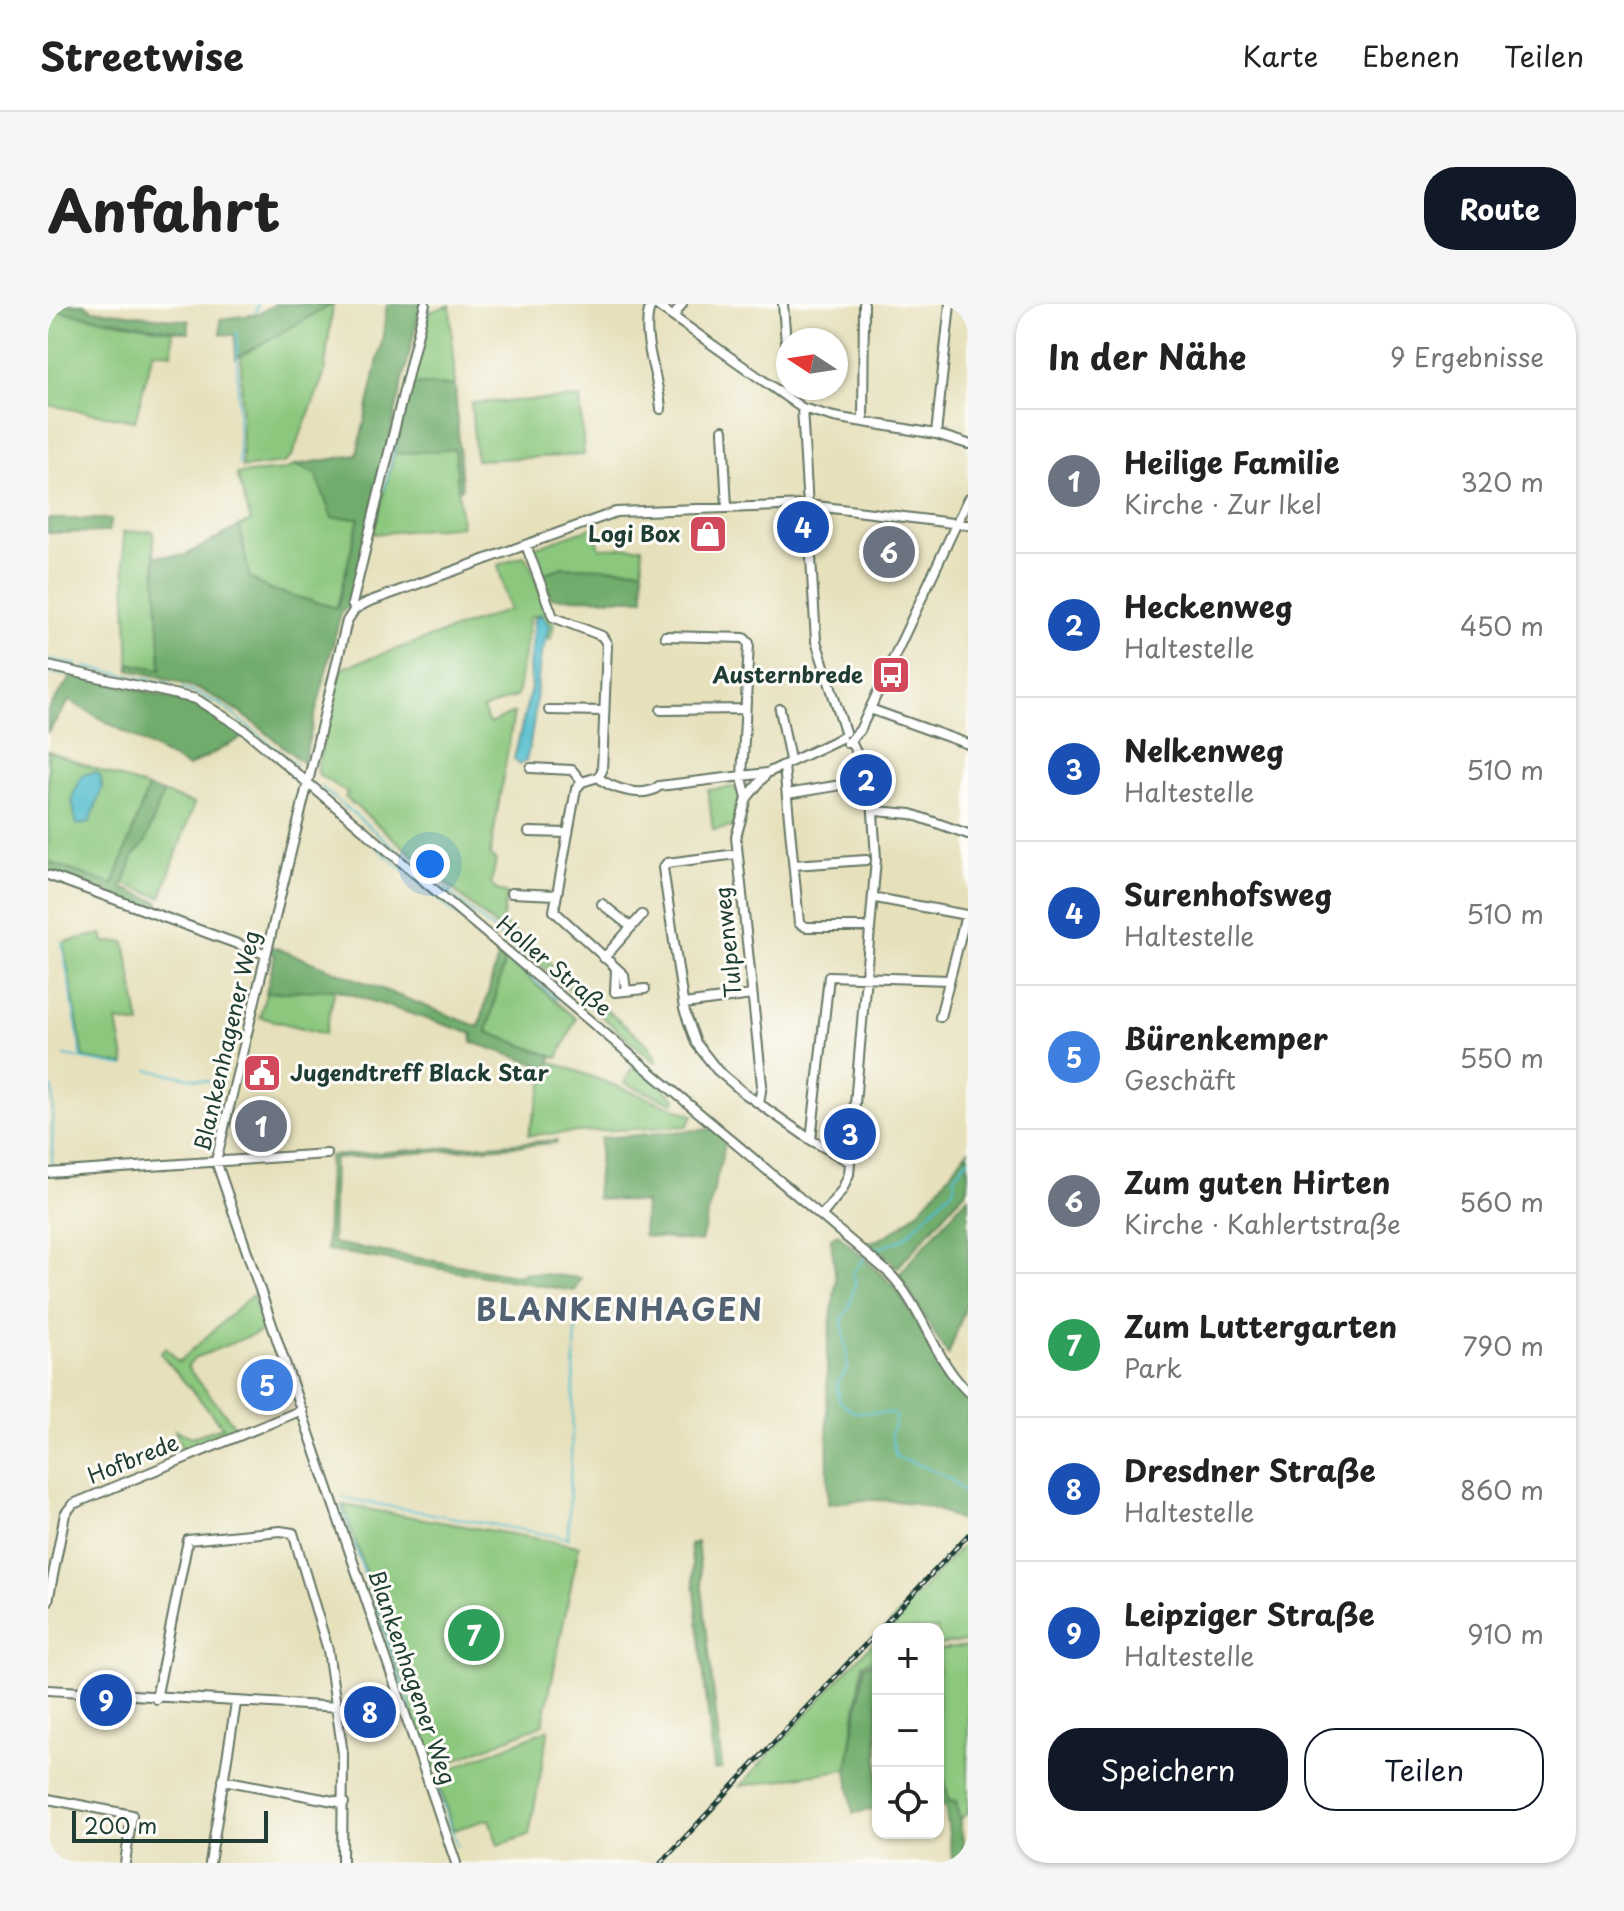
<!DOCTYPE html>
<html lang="de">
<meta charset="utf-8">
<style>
:root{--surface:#fff;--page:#f6f6f6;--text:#222;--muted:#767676;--line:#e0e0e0;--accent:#111827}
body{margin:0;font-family:"Playpen Sans",sans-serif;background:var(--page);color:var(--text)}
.controls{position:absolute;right:24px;bottom:24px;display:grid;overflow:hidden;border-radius:16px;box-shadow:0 2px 6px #0004}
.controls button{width:72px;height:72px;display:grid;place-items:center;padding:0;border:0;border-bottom:2px solid var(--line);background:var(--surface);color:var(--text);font:40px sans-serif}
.compass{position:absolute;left:728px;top:24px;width:72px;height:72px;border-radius:50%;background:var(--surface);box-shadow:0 2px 6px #0004;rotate:282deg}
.scale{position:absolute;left:24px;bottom:20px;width:196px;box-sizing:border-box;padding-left:8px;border:4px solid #1f3d34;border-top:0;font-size:22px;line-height:28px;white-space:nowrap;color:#1f3d34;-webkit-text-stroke:6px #fdfcf7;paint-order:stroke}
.you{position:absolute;left:382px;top:560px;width:28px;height:28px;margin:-20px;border:6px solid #fff;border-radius:50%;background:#1a73e8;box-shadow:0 0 0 12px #1a73e833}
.badge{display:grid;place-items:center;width:52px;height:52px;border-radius:50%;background:var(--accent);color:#fff;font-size:26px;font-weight:700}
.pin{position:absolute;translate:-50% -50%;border:4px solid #fff;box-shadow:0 2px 8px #0006}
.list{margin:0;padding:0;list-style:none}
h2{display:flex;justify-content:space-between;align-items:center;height:104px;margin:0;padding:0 32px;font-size:34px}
h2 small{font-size:26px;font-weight:400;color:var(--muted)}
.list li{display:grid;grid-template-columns:52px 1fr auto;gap:24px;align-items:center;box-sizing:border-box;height:144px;padding:0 32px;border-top:2px solid var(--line)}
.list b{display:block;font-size:30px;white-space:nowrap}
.list p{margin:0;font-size:26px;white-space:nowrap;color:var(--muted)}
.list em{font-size:26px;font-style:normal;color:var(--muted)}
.actions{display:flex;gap:16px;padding:24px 32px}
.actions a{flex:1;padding:18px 0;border:2px solid var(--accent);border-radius:32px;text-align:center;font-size:28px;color:var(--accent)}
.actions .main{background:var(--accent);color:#fff}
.icon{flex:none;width:44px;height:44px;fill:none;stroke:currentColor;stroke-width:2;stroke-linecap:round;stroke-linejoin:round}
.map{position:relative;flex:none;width:920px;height:1559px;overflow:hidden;border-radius:32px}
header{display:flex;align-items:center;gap:48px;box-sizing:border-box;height:112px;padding:0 40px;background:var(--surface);border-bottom:2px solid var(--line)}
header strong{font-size:38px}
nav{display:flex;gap:44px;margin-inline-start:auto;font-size:28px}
.intro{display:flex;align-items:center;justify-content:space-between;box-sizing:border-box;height:192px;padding:0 48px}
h1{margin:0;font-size:56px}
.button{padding:20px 36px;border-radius:32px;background:var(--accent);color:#fff;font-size:28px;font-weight:700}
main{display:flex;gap:48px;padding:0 48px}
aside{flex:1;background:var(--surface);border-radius:32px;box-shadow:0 2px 6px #0004}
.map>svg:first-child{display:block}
.green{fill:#8bc77d;stroke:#558258;stroke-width:2}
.forest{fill:#70ac6c;stroke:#487450;stroke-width:2}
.water{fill:#52bdce;stroke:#387d81;stroke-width:2}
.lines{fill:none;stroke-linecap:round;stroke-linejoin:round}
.stream{stroke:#52bdce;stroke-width:2}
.minor-casing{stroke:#657663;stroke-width:12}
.minor{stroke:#fff;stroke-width:8}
.rail-casing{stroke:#1f3d34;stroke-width:5}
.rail{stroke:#fdfcf7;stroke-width:2;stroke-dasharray:6;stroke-linecap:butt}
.labels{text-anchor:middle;stroke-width:6;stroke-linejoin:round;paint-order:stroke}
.poi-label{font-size:22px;font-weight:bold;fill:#1f3d34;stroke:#fdfcf7;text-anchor:end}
.street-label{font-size:22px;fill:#1f3d34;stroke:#fdfcf7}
.district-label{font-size:30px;font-weight:bold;letter-spacing:2px;fill:#526272;stroke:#fdfcf7}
</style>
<header>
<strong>Streetwise</strong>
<nav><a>Karte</a><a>Ebenen</a><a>Teilen</a></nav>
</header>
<div class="intro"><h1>Anfahrt</h1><a class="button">Route</a></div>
<main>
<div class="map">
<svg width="920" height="1559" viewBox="0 0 920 1559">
<rect width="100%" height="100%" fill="#fdfcf7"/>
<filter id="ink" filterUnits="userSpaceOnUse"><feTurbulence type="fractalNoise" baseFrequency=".0125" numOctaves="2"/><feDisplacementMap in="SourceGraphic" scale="16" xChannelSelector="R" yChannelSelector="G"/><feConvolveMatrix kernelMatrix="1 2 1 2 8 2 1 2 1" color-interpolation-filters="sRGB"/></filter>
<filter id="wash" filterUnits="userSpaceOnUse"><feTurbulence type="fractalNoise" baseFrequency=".006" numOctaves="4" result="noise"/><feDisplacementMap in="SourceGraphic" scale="32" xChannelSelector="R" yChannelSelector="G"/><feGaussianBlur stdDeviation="1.8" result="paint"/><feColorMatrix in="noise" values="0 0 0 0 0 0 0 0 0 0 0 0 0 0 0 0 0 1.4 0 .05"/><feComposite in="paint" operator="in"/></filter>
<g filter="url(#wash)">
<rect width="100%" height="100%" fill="#e6e0bb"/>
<!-- green -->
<path class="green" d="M285,0L276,71L244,152L236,159L194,164L193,51Z
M402,1L407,82L363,80L381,8Z
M0,6L125,27L124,49L105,47L87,117L0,101Z
M532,94L536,151L428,156L423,99Z
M408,145L413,222L325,230L346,150Z
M247,161L268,170L284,214H311L289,304L220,285L201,272L192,222L203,217L189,170L237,166Z
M545,223L552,244L594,243L595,265L515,263L494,270L485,244Z
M105,227L114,366L81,359L75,228Z
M475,252L479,254L506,320L503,335H499L501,321L492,310L482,314L469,392L435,405L441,420L466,409L442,551L448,557L443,579L447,585L459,590L454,618L600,741L610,756L607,758L297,493L300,489L271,471L269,463L294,364L461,306L450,261Z
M0,447L100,484L66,582L0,558Z
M686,483L693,489L685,523L665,526L660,486Z
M115,489L146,500L113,593L75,580L86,551L97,539Z
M54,630L56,638H77L92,721L69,717L77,761L36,754L15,638Z
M457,654L528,715L510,754L439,728Z
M287,685L277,730L212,713L218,689Z
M502,757L645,811L639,822L480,831Z
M586,760L628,795L625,799L576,779Z
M204,991L216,1026L147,1054L139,1063L191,1127L135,1148L127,1126L144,1133L175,1123L112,1049L118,1044L131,1058Z
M295,1201L531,1242L495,1420L384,1466Z
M920,1236V1337L890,1341V1325H837Z
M830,1333V1355L815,1359L799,1465L692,1482Z
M920,1342V1509L911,1516L908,1497L901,1498L890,1444V1346Z
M501,1425L481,1531L450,1541L441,1515L405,1526L388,1471Z"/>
<!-- forest -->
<path class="forest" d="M0,0H36L45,6L141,17V29L0,6Z
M227,0H284L188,54L187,31L173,30L172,15L210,10Z
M339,0H373L302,301L293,308L255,459C190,405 167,382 81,366V360L113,365L107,252L138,251L192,222L201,273L220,285L289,304L311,214H284L268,170L247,161L309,151L334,37Z
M363,80L407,82L414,185H410L407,145L346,150Z
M0,215H63L60,228L0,229Z
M515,263L595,265L596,295L503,294L494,270Z
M23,373C90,386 140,389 197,432L140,463L21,397L0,428V406Z
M100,484L115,489L97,539L86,551L74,584L111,598L108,607L0,567V558L65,581Z
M223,642L431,723L451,649L457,654L439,728L504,752L500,764L424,738L425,730L287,685L218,689L227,651L221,648Z
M664,825L678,836L653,938L595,932L597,899L548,894L553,834Z
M509,836L508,839L286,855L284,939L473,972L475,968L533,974L526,987L278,946L281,852Z
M920,846V884L850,963L821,939C864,925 893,881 920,846Z
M920,892V996L900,1052L851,970Z
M790,930L848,984L896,1067L920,1094V1222C881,1194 826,1192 780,1200L779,1048L788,977L783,934Z
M649,1238L674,1465L666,1466L642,1241Z
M830,1358V1505L805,1509L799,1465L817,1361Z
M890,1444L901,1498L908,1497L919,1559H905L897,1502L890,1500Z"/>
<!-- water -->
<path class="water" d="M492,310L501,321C499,336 492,349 491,364C488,395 486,427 478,457L472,461L466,455L483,384L481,363L486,316Z
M47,468L52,471L54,483L42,518L32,521L28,519L24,494L34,471Z"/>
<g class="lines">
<!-- stream -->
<path class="stream" d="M208,8L210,0
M189,28L191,161
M336,186L382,0
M0,355L29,361
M36,363L123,380
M0,368L18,372
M135,384L172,400L248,461
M273,483L391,580
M269,493L509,695
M397,585L474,650
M14,638L34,755
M17,752L76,762
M100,766L175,780
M0,784H5L4,864
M822,948L855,935L906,884L907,871L920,855
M818,952L803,971L808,975L801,1004L794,1015L800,1064L789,1079L791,1097L806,1108L845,1109L848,1113L843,1131L848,1153C874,1162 910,1171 920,1196
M295,1194L520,1234L529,993
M293,1202L302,1229
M305,1237L374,1440
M377,1448L383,1466
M386,1475L409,1542"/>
</g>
</g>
<g filter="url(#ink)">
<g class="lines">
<!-- minor casing -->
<g class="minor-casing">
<path id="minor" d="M603,0C591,32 611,73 613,105
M607,0L754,104L786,113L888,130L920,140
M735,0L740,66
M626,12L634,0
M754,104L768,337L797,428
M815,118L816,0
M675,126L679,204
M888,130L902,0
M478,241L505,313L554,332L559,340L554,467L550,473
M307,305L304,300L377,0
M617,332L696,334L701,339L694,474L699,494L688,533L714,781L711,799
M0,362L148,395L197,426L841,969C875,1003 885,1055 920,1088
M732,405L742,456
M822,405L920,440
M501,406L556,407
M613,406L697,405
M799,439L812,426L920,195
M736,462L751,619L758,623H815
M483,464L524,466L534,478
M739,490L805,479
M699,494L719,469
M828,507L863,510L920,530
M481,528L520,529
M689,550L619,559L615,564L636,705L648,739L669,766L696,789L763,836L802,858
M746,561L818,556
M0,571L217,650
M463,589L509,591
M828,594L918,611L892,713
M554,600L582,622
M556,654L594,611
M568,665L567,688L597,685
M578,687L576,671L506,607L528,485L534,478L550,473C563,485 597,495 611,482L719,469L793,434
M636,700L704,691
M763,836L781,672L901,676
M0,869L279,850
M774,911L794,886L801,870L828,555L823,478L803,438
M0,1297L17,1210L25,1200L254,1106
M0,1386L308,1404L352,1395
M108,1395L140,1236L232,1227L245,1229L280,1346L295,1450L294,1559
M175,1476L296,1499
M0,1495L84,1511L77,1559
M162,1559L188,1399
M408,1559L168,857L299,317L307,305L320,298L568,208L760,201L920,221"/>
</g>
<!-- minor -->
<use href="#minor" class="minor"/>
<!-- rail casing -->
<g class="rail-casing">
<path id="rail" d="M832,1325L920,1231
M613,1559L830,1327"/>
</g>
<!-- rail -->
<use href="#rail" class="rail"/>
</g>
</g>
<!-- icons -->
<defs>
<g id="shop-square" transform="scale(2)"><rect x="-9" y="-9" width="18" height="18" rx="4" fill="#d1495b" stroke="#fdfcf7"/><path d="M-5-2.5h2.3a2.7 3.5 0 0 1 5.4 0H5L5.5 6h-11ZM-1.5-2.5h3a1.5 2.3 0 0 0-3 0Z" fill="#fff"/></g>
<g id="bus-square" transform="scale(2)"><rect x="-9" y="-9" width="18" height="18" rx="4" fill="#d1495b" stroke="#fdfcf7"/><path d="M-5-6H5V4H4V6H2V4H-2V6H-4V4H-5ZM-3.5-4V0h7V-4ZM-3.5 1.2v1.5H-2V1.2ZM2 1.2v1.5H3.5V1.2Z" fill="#fff"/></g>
<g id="civic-square" transform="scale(2)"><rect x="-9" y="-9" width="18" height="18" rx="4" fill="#d1495b" stroke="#fdfcf7"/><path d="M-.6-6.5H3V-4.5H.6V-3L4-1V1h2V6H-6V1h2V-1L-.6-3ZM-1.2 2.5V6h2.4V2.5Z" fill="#fff"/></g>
</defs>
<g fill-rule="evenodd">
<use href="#shop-square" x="660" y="230"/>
<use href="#bus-square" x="843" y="371"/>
<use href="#civic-square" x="214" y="769"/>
</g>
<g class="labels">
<!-- poi labels -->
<g class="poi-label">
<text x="632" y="238">Logi Box</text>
<text x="815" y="379">Austernbrede</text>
<text x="242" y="777" text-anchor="start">Jugendtreff Black Star</text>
</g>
<!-- street labels -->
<g class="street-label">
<text transform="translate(680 638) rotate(-96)" y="8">Tulpenweg</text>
<text transform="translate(506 662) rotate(40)" y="8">Holler Straße</text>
<text transform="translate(179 737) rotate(-77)" y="8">Blankenhagener Weg</text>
<text transform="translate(85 1155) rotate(-22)" y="8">Hofbrede</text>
<text transform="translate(364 1373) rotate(71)" y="8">Blankenhagener Weg</text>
</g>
<!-- district labels -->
<g class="district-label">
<text x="572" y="1017">BLANKENHAGEN</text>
</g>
</g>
</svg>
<div class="controls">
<button>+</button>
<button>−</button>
<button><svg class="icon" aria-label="locate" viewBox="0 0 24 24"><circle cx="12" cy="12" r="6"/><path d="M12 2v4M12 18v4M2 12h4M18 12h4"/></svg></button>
</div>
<svg class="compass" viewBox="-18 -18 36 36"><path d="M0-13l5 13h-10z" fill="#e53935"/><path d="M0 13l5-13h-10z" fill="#767676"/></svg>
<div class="scale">200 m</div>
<div class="you"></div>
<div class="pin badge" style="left:213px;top:822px;background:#6b7280">1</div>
<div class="pin badge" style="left:818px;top:476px;background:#1a4fb4">2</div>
<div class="pin badge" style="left:802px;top:830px;background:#1a4fb4">3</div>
<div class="pin badge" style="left:755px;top:223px;background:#1a4fb4">4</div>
<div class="pin badge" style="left:219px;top:1081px;background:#3f7fe0">5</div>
<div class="pin badge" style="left:841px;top:248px;background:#6b7280">6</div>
<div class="pin badge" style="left:426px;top:1331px;background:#2e9e5b">7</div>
<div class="pin badge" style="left:322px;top:1408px;background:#1a4fb4">8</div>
<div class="pin badge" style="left:58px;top:1396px;background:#1a4fb4">9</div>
</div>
<aside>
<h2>In der Nähe<small>9 Ergebnisse</small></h2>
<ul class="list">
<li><span class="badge" style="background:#6b7280">1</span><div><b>Heilige Familie</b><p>Kirche · Zur Ikel</p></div><em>320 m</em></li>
<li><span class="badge" style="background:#1a4fb4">2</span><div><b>Heckenweg</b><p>Haltestelle</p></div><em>450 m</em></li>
<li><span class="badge" style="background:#1a4fb4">3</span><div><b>Nelkenweg</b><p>Haltestelle</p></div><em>510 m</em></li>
<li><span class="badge" style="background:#1a4fb4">4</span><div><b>Surenhofsweg</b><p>Haltestelle</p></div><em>510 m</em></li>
<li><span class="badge" style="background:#3f7fe0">5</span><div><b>Bürenkemper</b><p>Geschäft</p></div><em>550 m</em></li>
<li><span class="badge" style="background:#6b7280">6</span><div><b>Zum guten Hirten</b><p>Kirche · Kahlertstraße</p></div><em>560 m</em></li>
<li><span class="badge" style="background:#2e9e5b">7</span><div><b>Zum Luttergarten</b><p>Park</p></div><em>790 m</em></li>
<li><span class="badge" style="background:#1a4fb4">8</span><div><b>Dresdner Straße</b><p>Haltestelle</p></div><em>860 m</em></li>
<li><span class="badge" style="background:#1a4fb4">9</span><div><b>Leipziger Straße</b><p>Haltestelle</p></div><em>910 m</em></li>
</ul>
<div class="actions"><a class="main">Speichern</a><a>Teilen</a></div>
</aside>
</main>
